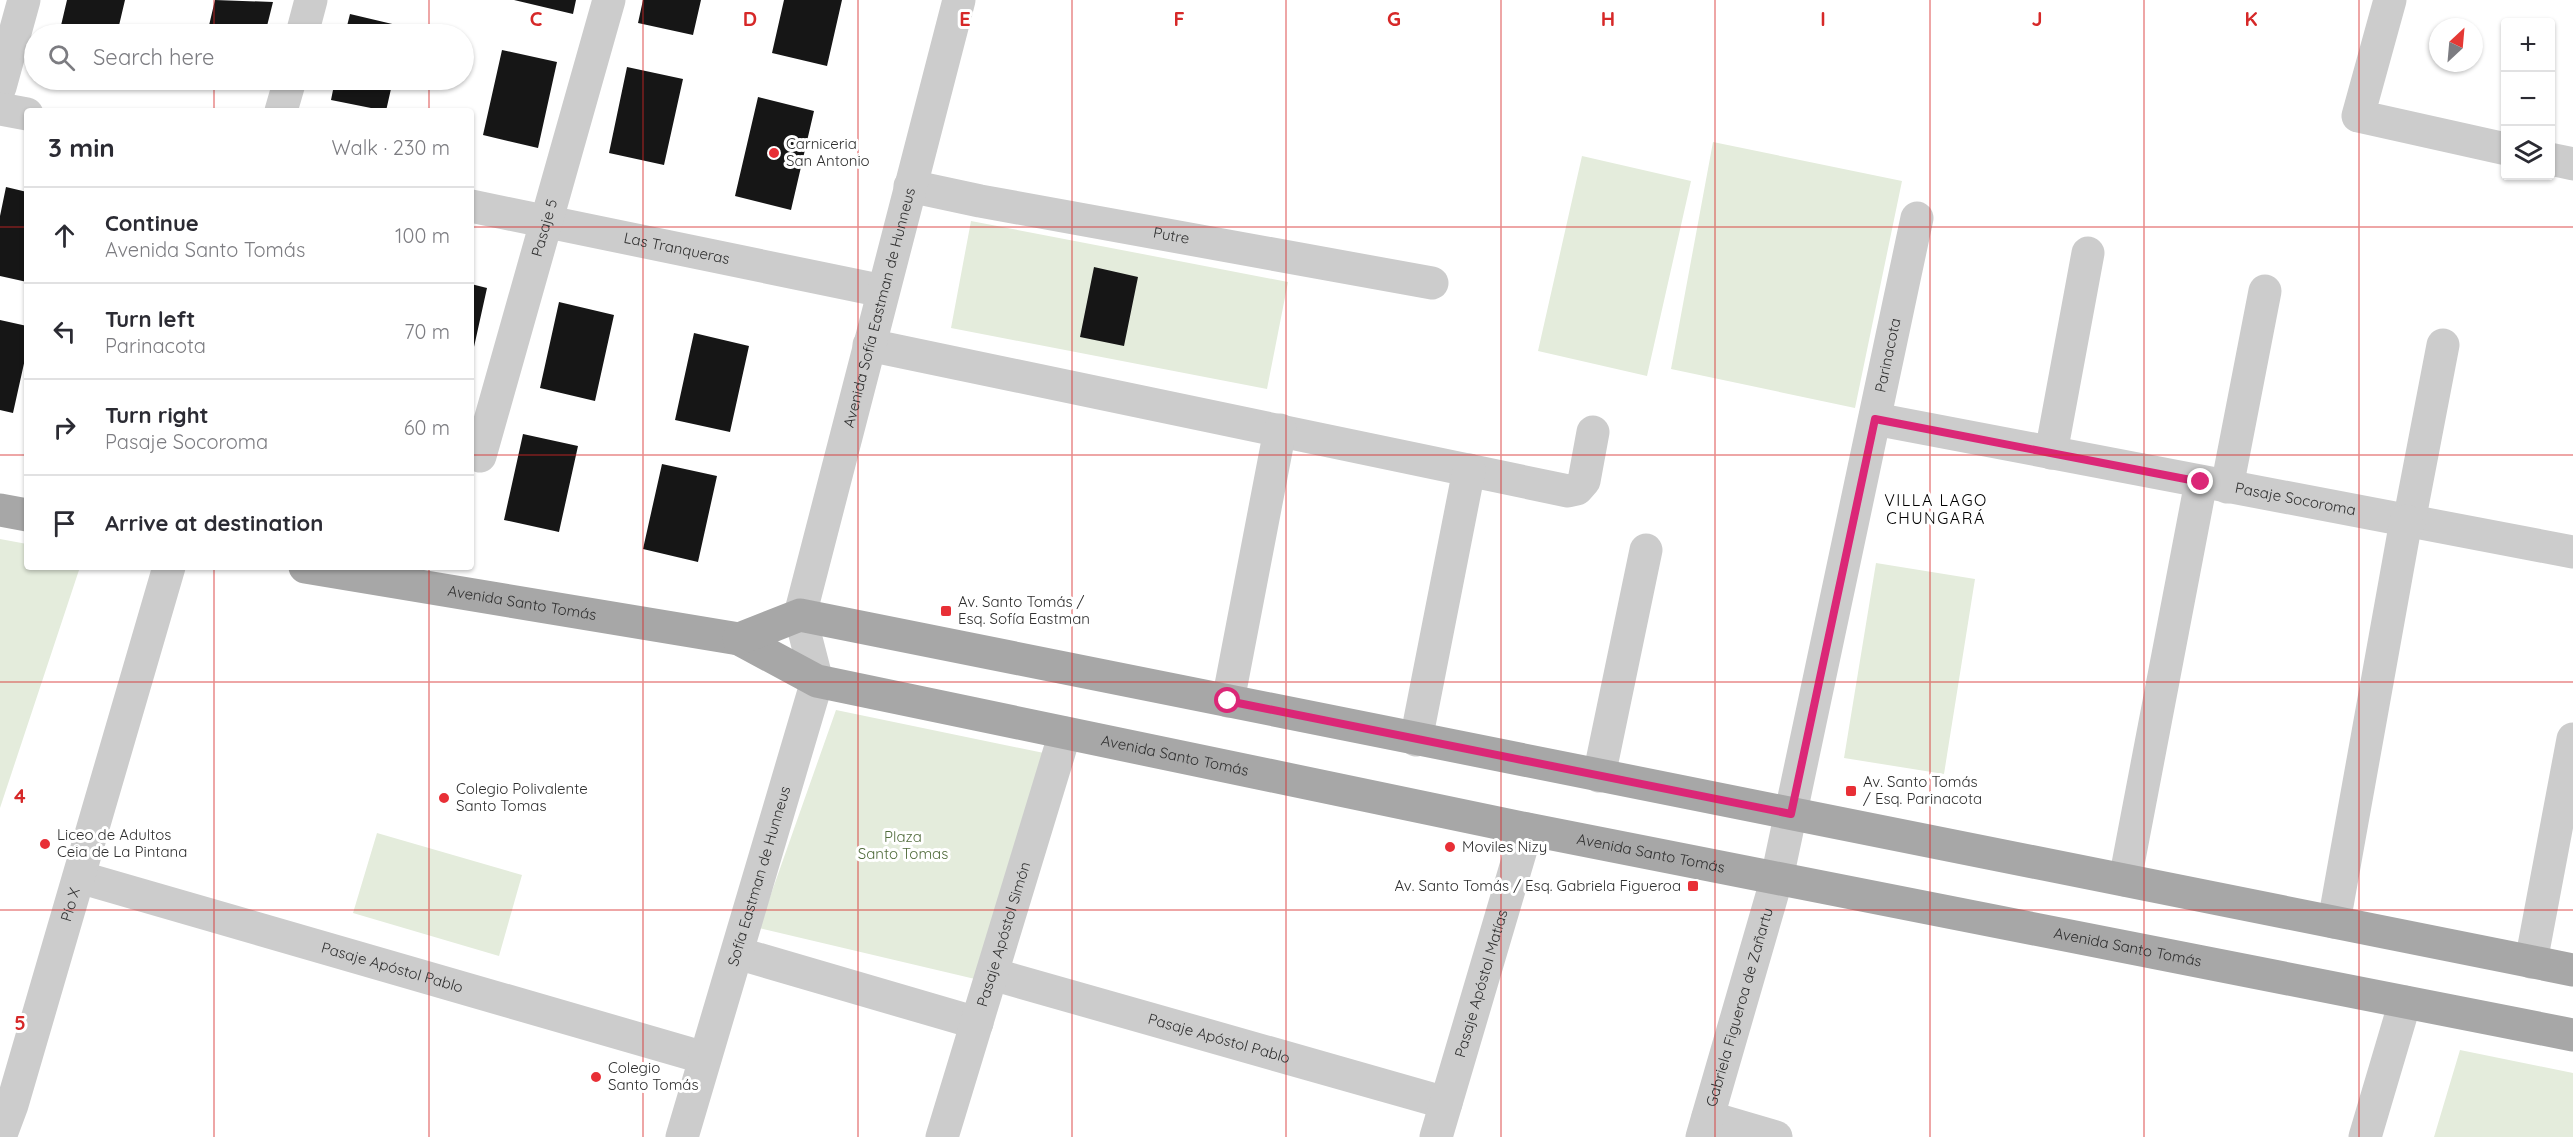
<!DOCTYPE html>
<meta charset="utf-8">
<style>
:root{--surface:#fff;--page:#f2f2f3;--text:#2b2b33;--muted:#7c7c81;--line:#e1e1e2}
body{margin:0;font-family:Quicksand,sans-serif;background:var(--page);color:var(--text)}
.controls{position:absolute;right:18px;top:18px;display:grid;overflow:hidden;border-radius:6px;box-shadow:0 2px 4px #0004}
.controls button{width:54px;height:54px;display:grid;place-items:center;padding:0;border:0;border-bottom:2px solid var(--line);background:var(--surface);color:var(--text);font:30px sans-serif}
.compass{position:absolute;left:2429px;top:18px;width:54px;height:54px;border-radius:50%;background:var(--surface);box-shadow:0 2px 4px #0004;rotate:26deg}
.stop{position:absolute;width:18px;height:18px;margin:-14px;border:4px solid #db2777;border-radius:50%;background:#fff}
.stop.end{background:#db2777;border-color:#fff;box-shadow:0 2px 6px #0008}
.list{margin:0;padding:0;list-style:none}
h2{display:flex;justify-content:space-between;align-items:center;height:78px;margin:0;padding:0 24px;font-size:26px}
h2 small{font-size:20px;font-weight:400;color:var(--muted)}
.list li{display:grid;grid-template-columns:39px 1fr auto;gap:18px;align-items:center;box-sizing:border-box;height:96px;padding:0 24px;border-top:2px solid var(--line)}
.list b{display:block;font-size:22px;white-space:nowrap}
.list p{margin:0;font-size:20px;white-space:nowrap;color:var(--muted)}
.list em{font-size:20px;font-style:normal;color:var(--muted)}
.icon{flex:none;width:33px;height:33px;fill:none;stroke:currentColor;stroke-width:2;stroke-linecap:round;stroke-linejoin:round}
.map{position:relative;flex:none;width:2573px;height:1137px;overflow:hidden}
.search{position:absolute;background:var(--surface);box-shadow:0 2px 4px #0004;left:24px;top:24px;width:450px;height:66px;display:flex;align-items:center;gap:15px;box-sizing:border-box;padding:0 21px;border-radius:33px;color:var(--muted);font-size:22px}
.panel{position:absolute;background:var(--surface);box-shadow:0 2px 4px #0004;left:24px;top:108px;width:450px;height:462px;border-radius:6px}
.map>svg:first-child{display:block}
.green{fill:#e4ecdc}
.building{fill:#161616}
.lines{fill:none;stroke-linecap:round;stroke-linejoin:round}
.minor{stroke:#ccc;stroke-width:33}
.major{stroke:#a7a7a7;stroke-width:33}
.route{stroke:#db2777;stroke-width:8}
.grid{fill:none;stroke:#d62828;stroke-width:1.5;stroke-opacity:0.55}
.poi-dot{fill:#e82f36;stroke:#fff;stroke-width:2}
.labels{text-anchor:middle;stroke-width:6;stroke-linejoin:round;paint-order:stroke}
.poi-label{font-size:15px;fill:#2f2f2f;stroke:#fff;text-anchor:start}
.street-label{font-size:15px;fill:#2f2f2f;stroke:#fff}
.park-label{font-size:15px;fill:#506b3b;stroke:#fff}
.neighbourhood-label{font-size:16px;letter-spacing:1.5px;fill:#000;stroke:#fff}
.grid-label{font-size:20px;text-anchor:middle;font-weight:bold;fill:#d62828;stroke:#fff;stroke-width:6;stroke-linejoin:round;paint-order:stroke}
</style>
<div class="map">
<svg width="2573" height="1137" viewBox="0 0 2573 1137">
<rect width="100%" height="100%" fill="#fff"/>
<!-- green -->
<path class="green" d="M1713,142L1902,181L1855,408L1671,369Z
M1582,156L1691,181L1647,376L1538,351Z
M971,221L1288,282L1267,389L951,328Z
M0,539L27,544V567H80L0,808Z
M1876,563L1975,579L1944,774L1844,758Z
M836,710L1044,753L975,979L759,928Z
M377,833L522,875L499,956L353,913Z
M2460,1050L2573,1073V1137H2434Z"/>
<!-- building -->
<path class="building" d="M67,0H125L117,34H59Z
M215,0L273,2L265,34H207Z
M514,0H576L573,14Z
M643,0H701L693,35L638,23Z
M784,0H842L827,66L772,53Z
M350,14L405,27L403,34H345Z
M502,50L557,62L538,148L483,135Z
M627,67L683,79L664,165L609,153Z
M221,80H255L253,88Z
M335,80H393L386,111L331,100Z
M758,97L814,111L791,210L735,196Z
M6,187L27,192V282L0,276V216Z
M1094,267L1138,277L1124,346L1080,337Z
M471,284L487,288L472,356H471Z
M559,302L614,315L595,401L540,388Z
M0,320L27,326V350L13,413L0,410Z
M694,333L749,346L730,432L675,420Z
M523,434L578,446L559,532L504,520Z
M662,464L717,476L698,562L643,549Z"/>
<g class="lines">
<!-- minor -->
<g class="minor">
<path d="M2390,0L2358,116L2506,149"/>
<path d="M302,34L311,0"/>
<path d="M0,87L24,0"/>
<path d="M0,109L27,114"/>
<path d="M281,111L290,80"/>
<path d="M2550,159L2573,164"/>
<path id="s1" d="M910,186L980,201L1432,283"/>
<path id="s2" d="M471,206L883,291"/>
<path d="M869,345L1568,491L1577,489L1584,481L1593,432"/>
<path id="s3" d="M1875,419L2573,552"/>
<path d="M2051,453L2088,253"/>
<path id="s4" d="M480,456L609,0"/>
<path d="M2227,487L2265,291"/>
<path d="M2409,522L2443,345"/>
<path d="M1228,701L1280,430"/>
<path d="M1416,740L1469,470"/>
<path d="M1599,776L1646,550"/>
<path id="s5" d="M79,877L705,1058"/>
<path d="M2125,880L2201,482"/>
<path d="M2334,922L2406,521"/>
<path d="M737,953L977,1023"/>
<path d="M2531,962L2573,739"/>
<path id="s6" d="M992,974L1446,1103"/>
<path d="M1708,1117L1776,1137"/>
<path id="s7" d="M0,1137L12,1105L169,567"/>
<path id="s8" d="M682,1137L817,681L800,615L959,0"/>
<path id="s9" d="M942,1137L1065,733"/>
<path id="s10" d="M1436,1137L1527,829"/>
<path id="s11" d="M1702,1137L1777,878L1917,218"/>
<path d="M2365,1137L2405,1002"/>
</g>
<!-- major -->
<g class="major">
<path d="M0,510L27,515"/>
<path id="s12" d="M305,567L739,639L817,681L1527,829L2573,1035"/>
<path d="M739,639L800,615L2573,970"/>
</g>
</g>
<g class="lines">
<!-- route -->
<path class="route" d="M1228,701L1791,814L1875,419L2201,482"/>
</g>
<!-- grid -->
<path class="grid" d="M214,0V34M429,0V34M643,0V1137M858,0V1137M1072,0V1137M1286,0V1137M1501,0V1137M1715,0V1137M1930,0V1137M2144,0V1137M2359,0V1137M214,80V111M429,80V111M0,227H27M471,227H2573M0,455H27M471,455H2573M214,567V1137M429,567V1137M0,682H2573M0,910H2573"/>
<!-- markers -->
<g class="poi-dot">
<circle cx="774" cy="153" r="6"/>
<rect x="940" y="605" width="12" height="12" rx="3"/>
<rect x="1845" y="785" width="12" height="12" rx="3"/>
<circle cx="444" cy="798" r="6"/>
<circle cx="45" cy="844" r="6"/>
<circle cx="1450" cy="847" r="6"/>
<rect x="1687" y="880" width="12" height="12" rx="3"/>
<circle cx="596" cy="1077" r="6"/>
</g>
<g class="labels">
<!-- poi labels -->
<g class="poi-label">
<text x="786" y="149">Carniceria<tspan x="786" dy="17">San Antonio</tspan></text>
<text x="958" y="607">Av. Santo Tomás /<tspan x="958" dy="17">Esq. Sofía Eastman</tspan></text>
<text x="1863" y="787">Av. Santo Tomás<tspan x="1863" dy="17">/ Esq. Parinacota</tspan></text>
<text x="456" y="794">Colegio Polivalente<tspan x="456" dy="17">Santo Tomas</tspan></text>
<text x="57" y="840">Liceo de Adultos<tspan x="57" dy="17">Ceia de La Pintana</tspan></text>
<text x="1462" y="852">Moviles Nizy</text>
<text x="1681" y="891" text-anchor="end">Av. Santo Tomás / Esq. Gabriela Figueroa</text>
<text x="608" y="1073">Colegio<tspan x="608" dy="17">Santo Tomás</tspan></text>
</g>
<!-- street labels -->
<g class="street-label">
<text dy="5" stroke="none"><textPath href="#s4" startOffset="237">Pasaje 5</textPath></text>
<text dy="5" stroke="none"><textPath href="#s1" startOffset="266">Putre</textPath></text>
<text dy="5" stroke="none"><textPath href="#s2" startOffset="210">Las Tranqueras</textPath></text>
<text dy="5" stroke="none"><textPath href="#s8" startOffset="861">Avenida Sofía Eastman de Hunneus</textPath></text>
<text dy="5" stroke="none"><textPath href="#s11" startOffset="804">Parinacota</textPath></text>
<text dy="5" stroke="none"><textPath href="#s3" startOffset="428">Pasaje Socoroma</textPath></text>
<text dy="5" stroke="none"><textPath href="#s12" startOffset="220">Avenida Santo Tomás</textPath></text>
<text dy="5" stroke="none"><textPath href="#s12" startOffset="894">Avenida Santo Tomás</textPath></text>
<text dy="5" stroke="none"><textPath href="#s12" startOffset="1380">Avenida Santo Tomás</textPath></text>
<text dy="5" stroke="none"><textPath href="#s8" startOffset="272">Sofía Eastman de Hunneus</textPath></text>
<text dy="5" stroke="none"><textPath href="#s7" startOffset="243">Pío X</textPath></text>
<text dy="5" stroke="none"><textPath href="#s9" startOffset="212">Pasaje Apóstol Simón</textPath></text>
<text dy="5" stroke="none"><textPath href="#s12" startOffset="1866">Avenida Santo Tomás</textPath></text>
<text dy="5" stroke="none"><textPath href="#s5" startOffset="326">Pasaje Apóstol Pablo</textPath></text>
<text dy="5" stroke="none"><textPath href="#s10" startOffset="160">Pasaje Apóstol Matías</textPath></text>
<text dy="5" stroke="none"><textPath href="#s11" startOffset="135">Gabriela Figueroa de Zañartu</textPath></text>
<text dy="5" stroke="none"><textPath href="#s6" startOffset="236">Pasaje Apóstol Pablo</textPath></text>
</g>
<!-- park labels -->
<g class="park-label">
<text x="903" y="842">Plaza<tspan x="903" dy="17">Santo Tomas</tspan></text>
</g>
<!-- neighbourhood labels -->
<g class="neighbourhood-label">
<text x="1936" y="506">VILLA LAGO<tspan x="1936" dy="18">CHUNGARÁ</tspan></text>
</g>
</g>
<g class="grid-label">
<text x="536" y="26">C</text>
<text x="750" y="26">D</text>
<text x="965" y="26">E</text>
<text x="1179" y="26">F</text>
<text x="1394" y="26">G</text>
<text x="1608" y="26">H</text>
<text x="1823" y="26">I</text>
<text x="2037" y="26">J</text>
<text x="2251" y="26">K</text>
<text x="20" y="803">4</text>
<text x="20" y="1030">5</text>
</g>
</svg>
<div class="controls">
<button>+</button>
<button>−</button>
<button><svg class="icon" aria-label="layers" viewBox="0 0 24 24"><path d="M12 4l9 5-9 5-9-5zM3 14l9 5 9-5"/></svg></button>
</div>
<svg class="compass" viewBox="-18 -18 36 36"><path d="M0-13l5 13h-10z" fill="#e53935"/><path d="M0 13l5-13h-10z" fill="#7c7c81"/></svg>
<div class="stop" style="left:1228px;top:701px"></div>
<div class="stop end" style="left:2201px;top:482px"></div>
<div class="search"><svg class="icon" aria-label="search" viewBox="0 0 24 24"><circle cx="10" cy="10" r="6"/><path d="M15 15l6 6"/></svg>Search here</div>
<section class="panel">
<h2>3 min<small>Walk · 230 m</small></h2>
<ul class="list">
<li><svg class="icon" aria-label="ahead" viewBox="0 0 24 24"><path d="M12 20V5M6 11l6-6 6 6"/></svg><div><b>Continue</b><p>Avenida Santo Tomás</p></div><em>100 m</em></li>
<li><svg class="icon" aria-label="left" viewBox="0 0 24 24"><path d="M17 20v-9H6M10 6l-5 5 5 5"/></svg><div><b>Turn left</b><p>Parinacota</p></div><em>70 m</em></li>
<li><svg class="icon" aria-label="right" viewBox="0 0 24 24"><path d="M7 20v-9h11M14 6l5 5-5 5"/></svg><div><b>Turn right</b><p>Pasaje Socoroma</p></div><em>60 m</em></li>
<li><svg class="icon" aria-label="arrive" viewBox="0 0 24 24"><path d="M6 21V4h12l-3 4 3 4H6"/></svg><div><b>Arrive at destination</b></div></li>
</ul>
</section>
</div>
